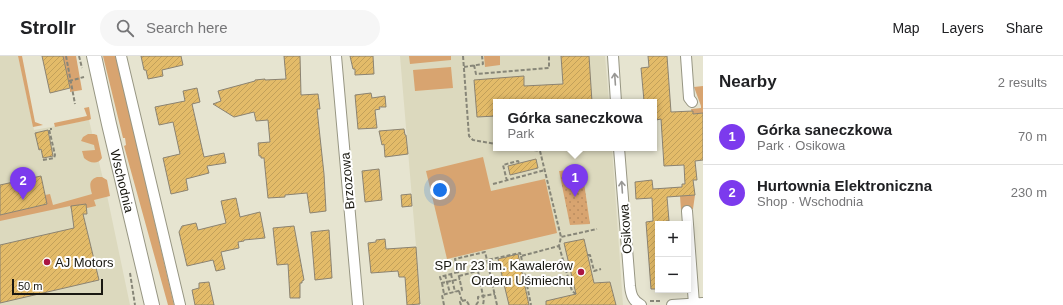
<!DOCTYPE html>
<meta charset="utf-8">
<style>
:root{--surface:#fff;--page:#f6f6f6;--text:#202124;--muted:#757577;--line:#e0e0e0;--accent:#7c3aed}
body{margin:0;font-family:Helvetica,sans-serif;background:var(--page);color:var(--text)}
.controls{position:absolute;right:12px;bottom:12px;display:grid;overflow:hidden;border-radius:0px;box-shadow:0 2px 10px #0003}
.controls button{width:36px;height:36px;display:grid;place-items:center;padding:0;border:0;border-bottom:1px solid var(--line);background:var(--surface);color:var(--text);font:20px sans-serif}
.scale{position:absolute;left:12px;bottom:10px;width:91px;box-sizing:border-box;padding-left:4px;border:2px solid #191811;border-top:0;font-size:11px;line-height:14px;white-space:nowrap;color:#191811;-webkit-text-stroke:3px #fff;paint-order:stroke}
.you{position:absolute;left:440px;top:134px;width:14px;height:14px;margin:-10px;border:3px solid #fff;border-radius:50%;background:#1a73e8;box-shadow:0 0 0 6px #1a73e833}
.badge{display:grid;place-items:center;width:26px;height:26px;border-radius:50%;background:var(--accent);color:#fff;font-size:13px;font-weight:700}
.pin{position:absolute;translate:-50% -33px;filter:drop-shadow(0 1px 2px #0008)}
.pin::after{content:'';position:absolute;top:21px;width:14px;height:12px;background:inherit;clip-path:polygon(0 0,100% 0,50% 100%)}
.popup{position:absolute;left:493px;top:43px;width:164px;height:52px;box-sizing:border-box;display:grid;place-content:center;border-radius:0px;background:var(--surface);filter:drop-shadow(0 1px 3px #0005);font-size:13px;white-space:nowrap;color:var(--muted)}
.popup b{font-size:15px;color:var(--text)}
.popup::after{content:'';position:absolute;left:50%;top:100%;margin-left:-8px;border:8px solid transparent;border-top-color:var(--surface)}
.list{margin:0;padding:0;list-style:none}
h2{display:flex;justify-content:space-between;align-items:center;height:52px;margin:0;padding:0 16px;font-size:17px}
h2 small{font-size:13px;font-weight:400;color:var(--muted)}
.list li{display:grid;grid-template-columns:26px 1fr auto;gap:12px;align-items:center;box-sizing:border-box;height:56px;padding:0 16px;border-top:1px solid var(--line)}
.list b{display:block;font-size:15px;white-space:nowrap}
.list p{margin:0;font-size:13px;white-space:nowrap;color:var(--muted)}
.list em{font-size:13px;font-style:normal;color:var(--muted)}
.icon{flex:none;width:22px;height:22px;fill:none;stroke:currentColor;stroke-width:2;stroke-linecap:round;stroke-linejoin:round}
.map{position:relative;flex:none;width:703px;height:249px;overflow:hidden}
header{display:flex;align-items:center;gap:24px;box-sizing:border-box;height:56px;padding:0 20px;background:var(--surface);border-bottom:1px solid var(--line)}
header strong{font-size:19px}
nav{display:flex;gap:22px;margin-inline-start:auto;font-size:14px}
.search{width:280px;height:36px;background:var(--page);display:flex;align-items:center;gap:10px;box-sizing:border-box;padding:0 14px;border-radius:22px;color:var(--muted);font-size:15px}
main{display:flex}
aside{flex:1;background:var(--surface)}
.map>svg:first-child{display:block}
.built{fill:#dcd9be}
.green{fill:#d8a470}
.park{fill:url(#park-dots)}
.building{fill:url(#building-hatch);stroke:#8b8372}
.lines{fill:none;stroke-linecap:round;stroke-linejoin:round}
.street-casing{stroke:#979683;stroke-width:12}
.secondary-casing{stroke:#979683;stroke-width:16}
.path{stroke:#878678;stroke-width:2;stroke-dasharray:4 2;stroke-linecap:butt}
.street{stroke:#fff;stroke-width:10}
.secondary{stroke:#fff;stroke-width:14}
.oneway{stroke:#989794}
.poi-dot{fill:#aa1543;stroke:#fff;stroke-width:1.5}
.labels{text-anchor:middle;stroke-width:4;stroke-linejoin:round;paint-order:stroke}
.street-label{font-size:13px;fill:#191811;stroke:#fff}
.poi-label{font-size:13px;fill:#191811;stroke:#fff;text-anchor:start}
</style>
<header>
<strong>Strollr</strong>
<div class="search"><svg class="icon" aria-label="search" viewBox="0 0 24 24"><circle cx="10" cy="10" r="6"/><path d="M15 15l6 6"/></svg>Search here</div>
<nav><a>Map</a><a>Layers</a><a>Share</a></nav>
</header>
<main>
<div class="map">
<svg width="703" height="249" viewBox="0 0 703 249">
<defs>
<pattern id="park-dots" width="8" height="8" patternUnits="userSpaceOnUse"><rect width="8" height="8" fill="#d8a470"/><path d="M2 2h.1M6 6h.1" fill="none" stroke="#b98c60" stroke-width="1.8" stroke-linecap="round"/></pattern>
<pattern id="building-hatch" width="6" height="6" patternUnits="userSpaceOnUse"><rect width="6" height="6" fill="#e3bb69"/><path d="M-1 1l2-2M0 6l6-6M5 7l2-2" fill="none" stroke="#c2a05a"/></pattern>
</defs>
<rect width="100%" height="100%" fill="#e6e4d0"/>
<!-- built -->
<path class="built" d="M0,0H18L34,74L89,64L108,144L130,249H0Z
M400,0H605L609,46H496V92H612L623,249H421Z"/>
<!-- green -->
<path class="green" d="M18,0H22L35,66L43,69L33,71Z
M63,0H76L82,34L70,36V32Z
M103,0H116L174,249H168L124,90L126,89L125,82H123Z
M409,0H451V4L410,8Z
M484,0H500V9L485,11Z
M451,11L453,32L415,35L413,14Z
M703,30V57L692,58L691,53L701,52V50L694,31Z
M89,51L91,63L89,64L55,71L54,67L87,60L84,52Z
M88,78H94L97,79L102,102C98,109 89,107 84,102L82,95L95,94L94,89L81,85L83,81Z
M483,101L491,135L545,123L557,177L447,203L426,115Z
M97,121H102L107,124L110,140L94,144L96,150L87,152L85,150L71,153L70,150L0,165V159L47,148L45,139L50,138L53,149L92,138C90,131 88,124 97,121Z
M695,139L693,153L681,154L680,140Z"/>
<!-- park -->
<path class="park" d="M582,113L590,168L570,169L559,115Z"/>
<!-- building -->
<path class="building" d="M42,0H63L70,32L50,37Z
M141,0H181L183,9L162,14L163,20L148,23L146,14H144Z
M284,0H300L301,39L318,38L320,53H317L324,118L326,155L310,157L307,137L285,139V141L268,142L264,102H261V100H259L258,87L270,86L268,64L256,65L254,56L234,61L213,48L221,45L218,35L255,25V24L265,23V24L286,23Z
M350,0H373L374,18L355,19V13H353Z
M561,0H589L592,46H496V60L477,61L474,24L524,20V30L563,28Z
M648,0H667L671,56L693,55V58L703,57V104L695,105L697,124H693L695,139L667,141L669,165H666V168H658V233H651L646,166L653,165L652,142L636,143L635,126L652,124L653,133L682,131V128H685L684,109L664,110L661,63L656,64L655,56H654V46L644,45L641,12L649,11Z
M197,32L200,46L192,48L204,101L224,97L226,107L207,110L209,117L186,123L188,134L171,138L163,102L180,98L173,66L159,69L155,51L185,45L183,35Z
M371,37L372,42L385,40L386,51H379L380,53L375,54L377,72L358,73L355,39Z
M404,73L405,79H406L408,98L385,101L384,88L382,89L379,75Z
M48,74L53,100L43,102L41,93L39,94L35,77Z
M536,103L538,112L510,119L508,110Z
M379,113L382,144L365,146L362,115Z
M41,120L47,148L0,159V129Z
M411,138L412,150L402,151L401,139Z
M236,142L240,161L260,156L265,182L244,184V185L238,186L239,192L221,196L225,213L216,215L213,204L187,210L179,176L182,170L196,167L198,174L226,167L221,145Z
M86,148L87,158H83L99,224L0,247V189L74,172L71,150Z
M294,170L304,224L302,225V227H300V242H290L288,208L277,209L273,172Z
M329,174L332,222L315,224L311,176Z
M385,183L386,193L416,191L420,248L407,249L405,221H399L398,215L371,217L368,187L376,186V184Z
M584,183L594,227L610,226L616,249H546V245L576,238L564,187Z
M518,198L529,249H509L498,203Z
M209,226L214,249H195L192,234L199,232V227Z"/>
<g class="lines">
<!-- street casing -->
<g class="street-casing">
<path id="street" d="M121,0L180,249
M336,0L358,249
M613,0L616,46
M686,0L689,42L692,46
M619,92L630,230C631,239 633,245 641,249
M687,155L694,248
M672,249L703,247"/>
</g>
<!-- secondary casing -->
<g class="secondary-casing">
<g id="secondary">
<path id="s1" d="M94,0L109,68L152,249"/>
</g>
</g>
<!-- path -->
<path class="path" d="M66,0L75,48
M79,0L82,12
M463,0L469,80L473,84L496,88
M474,9L476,18L549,12V0
M464,11L483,8L482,0
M69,25L84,21
M522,92L540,95L561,181
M43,104L54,102L55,99L49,73H52
M507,125L503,109L518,105L519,107
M493,128L545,114
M559,190L572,235L576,238
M588,199H590L594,215L601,213
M521,200L531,249
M478,215L483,240L495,238
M458,216L440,221L442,227L460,223
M130,217L135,249
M451,218L455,236
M445,219L450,237
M459,220L489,212
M442,227L444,238
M459,235L462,245L460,246L461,249
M462,245L466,244L469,249
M650,245H662
M444,249L442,239L462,234L455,203L485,196L487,204
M476,249L478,246V241L483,240L484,243L483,249
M497,249L487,204L520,197L521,200L559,190L561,181L597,173"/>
<!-- street -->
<use href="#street" class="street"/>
<!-- secondary -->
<use href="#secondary" class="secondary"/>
</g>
<!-- one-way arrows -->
<defs><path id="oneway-shaft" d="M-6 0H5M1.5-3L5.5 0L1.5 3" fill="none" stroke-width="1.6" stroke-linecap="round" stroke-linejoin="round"/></defs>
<g class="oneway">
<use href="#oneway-shaft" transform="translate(615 23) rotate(-94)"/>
<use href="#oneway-shaft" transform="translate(622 131) rotate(-94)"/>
</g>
<!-- markers -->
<g class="poi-dot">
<circle cx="47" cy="206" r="4"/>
<circle cx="581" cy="216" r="4"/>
</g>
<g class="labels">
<!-- street labels -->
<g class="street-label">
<text dy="5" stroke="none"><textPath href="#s1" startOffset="128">Wschodnia</textPath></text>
<text transform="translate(347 125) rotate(-95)" y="5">Brzozowa</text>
<text transform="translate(625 173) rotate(-94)" y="5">Osikowa</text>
</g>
<!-- poi labels -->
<g class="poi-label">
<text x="55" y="211">AJ Motors</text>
<text x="573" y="214" text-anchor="end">SP nr 23 im. Kawalerów<tspan x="573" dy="15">Orderu Uśmiechu</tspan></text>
</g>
</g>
</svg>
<div class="controls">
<button>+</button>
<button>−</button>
</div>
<div class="scale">50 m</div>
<div class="you"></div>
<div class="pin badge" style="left:575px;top:141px">1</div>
<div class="popup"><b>Górka saneczkowa</b>Park</div>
<div class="pin badge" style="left:23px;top:144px">2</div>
</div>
<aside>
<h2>Nearby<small>2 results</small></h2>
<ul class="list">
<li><span class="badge">1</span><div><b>Górka saneczkowa</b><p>Park · Osikowa</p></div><em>70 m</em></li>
<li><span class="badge">2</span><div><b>Hurtownia Elektroniczna</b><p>Shop · Wschodnia</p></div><em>230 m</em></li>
</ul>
</aside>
</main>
